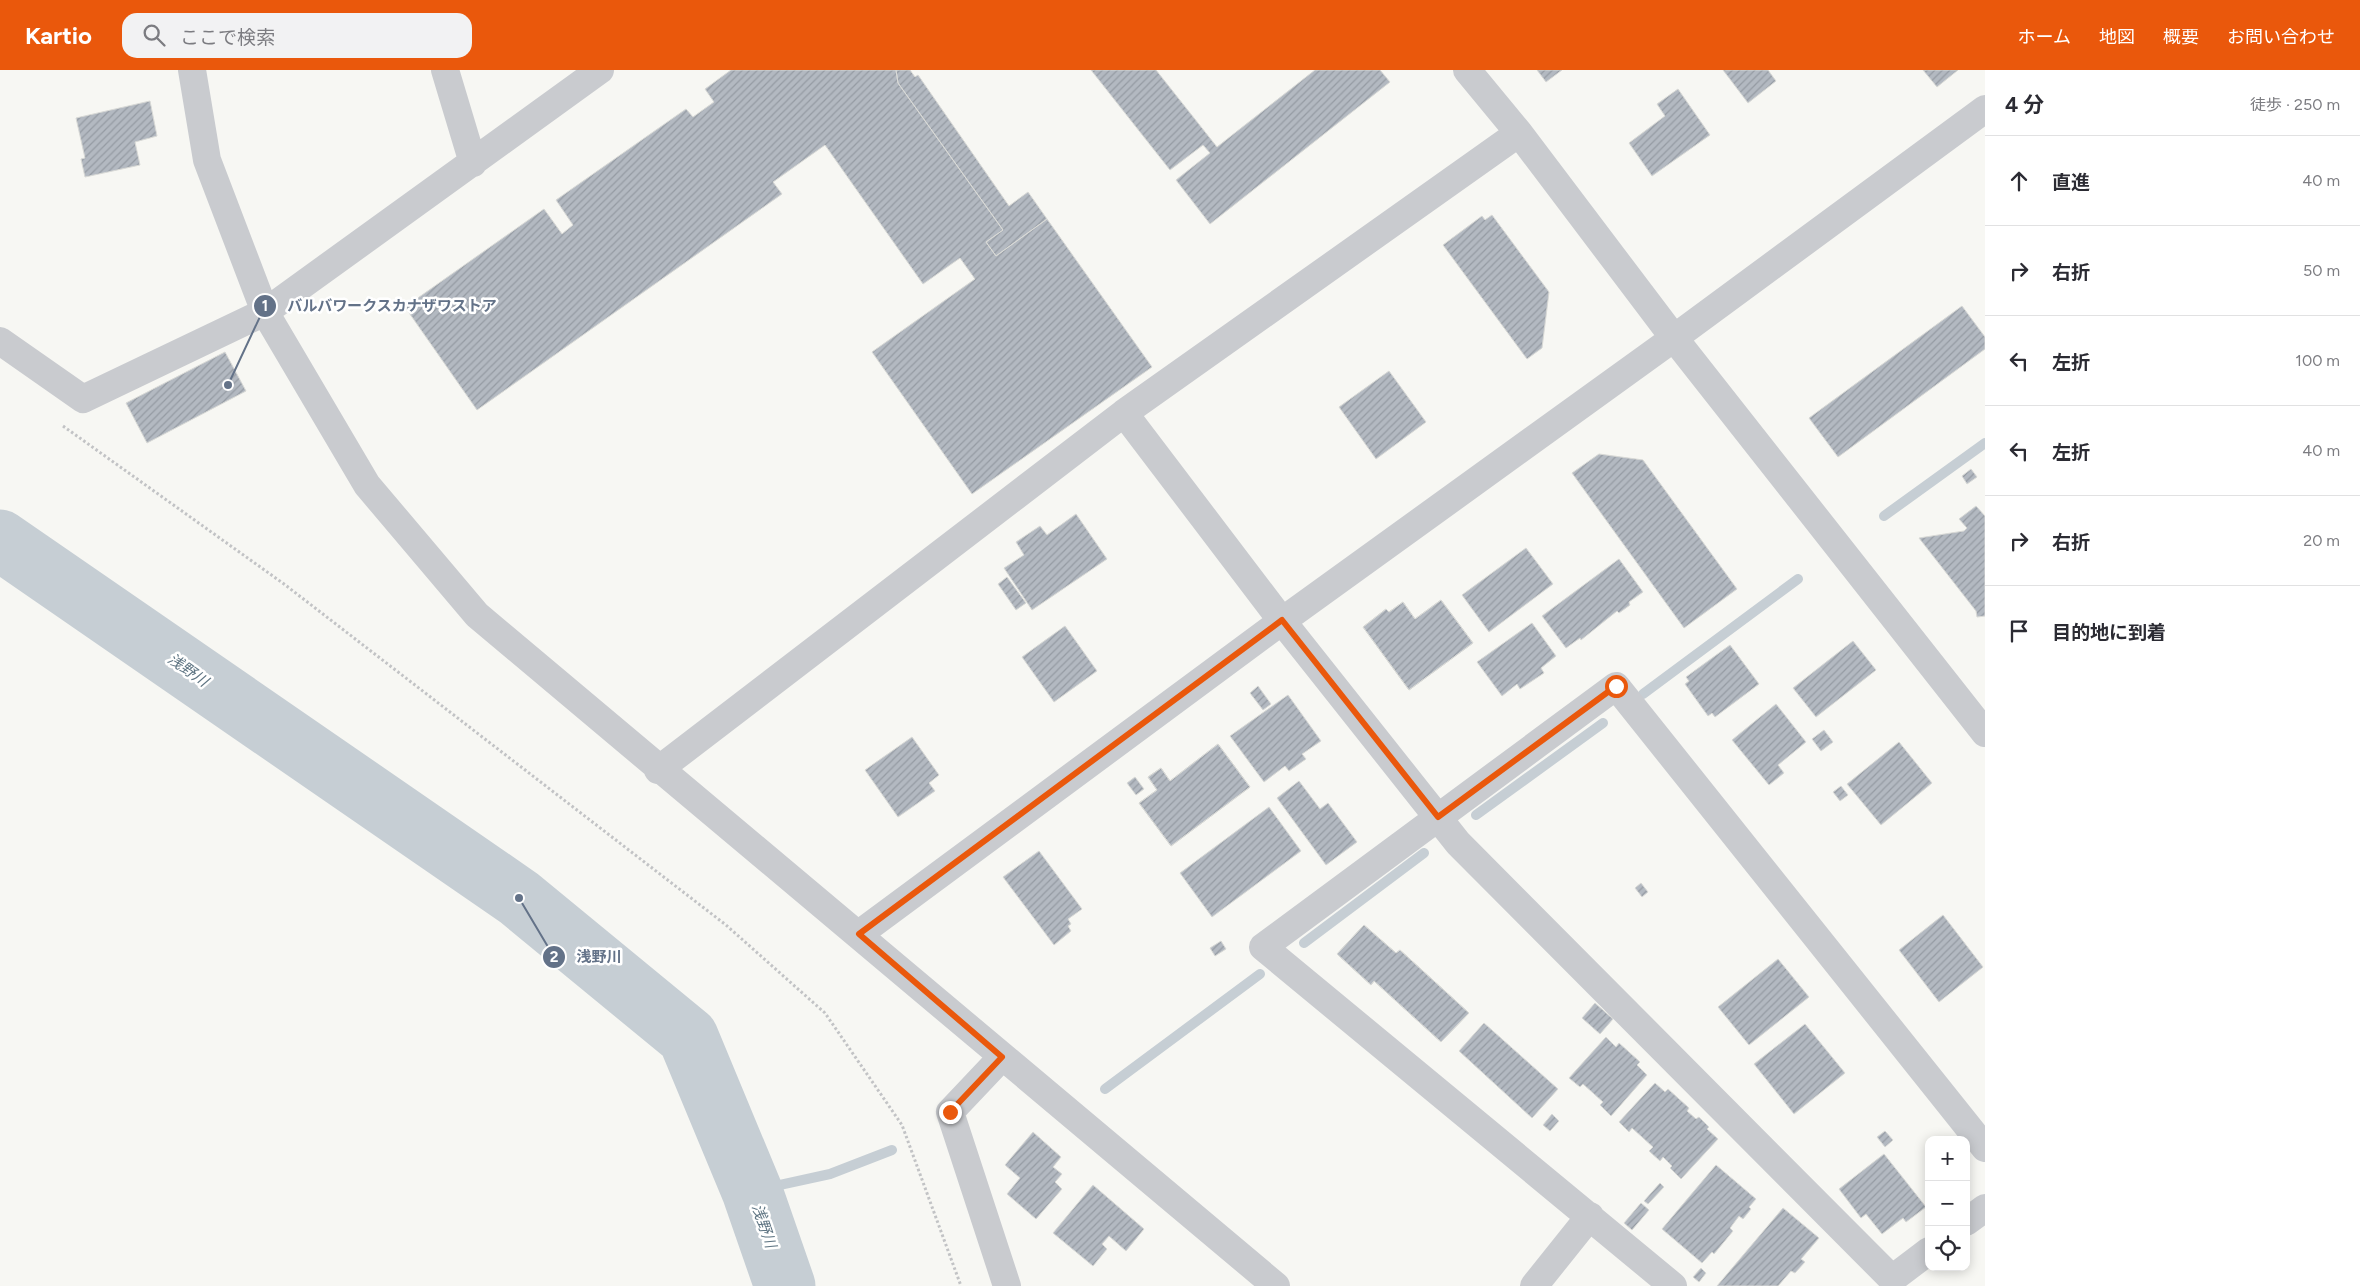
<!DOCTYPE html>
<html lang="ja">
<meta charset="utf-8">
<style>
:root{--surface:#fff;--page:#f2f2f3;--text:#2b2b33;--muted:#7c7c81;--line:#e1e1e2;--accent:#ea580c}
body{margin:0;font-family:Figtree,"Noto Sans JP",sans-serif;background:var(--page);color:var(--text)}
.controls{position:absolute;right:15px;bottom:15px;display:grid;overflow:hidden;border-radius:10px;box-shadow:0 2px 12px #0003}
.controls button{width:45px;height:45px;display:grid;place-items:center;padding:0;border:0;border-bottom:1px solid var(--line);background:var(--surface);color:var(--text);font:25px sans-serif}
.stop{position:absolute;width:15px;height:15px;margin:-11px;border:4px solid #ea580c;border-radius:50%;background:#fff}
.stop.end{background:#ea580c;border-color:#fff;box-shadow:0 1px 5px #0008}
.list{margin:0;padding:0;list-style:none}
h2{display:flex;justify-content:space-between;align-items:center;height:65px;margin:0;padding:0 20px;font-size:21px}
h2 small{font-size:16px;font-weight:400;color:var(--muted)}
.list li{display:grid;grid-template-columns:32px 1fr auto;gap:15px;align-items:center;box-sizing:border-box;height:90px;padding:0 20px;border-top:1px solid var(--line)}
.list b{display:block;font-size:19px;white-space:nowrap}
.list em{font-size:16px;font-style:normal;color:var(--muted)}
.icon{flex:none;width:28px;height:28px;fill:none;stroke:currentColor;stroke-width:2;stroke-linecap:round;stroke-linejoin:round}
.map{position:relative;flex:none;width:1985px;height:1216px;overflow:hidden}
header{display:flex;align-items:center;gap:30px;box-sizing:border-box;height:70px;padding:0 25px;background:var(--accent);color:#fff}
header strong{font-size:24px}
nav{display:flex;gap:28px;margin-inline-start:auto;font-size:18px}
.search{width:350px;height:45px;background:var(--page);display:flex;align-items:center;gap:12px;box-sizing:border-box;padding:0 18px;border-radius:15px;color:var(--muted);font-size:19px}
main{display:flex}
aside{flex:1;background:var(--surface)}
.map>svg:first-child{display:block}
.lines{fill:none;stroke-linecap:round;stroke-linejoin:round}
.stream{stroke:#c6ced4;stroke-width:10}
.river{stroke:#c6ced4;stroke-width:61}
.building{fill:url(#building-hatch);stroke:#d8d9d6}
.path{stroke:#c2c3c5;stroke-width:3;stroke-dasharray:2.5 2.5;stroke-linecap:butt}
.minor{stroke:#c9cbcf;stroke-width:28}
.route{stroke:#ea580c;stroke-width:6}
.labels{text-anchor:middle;stroke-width:5;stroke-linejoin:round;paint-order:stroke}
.water-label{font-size:15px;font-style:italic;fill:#5f7583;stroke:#fff}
.leader{fill:none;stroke:#637288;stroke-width:2}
.callout-dot{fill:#637288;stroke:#fff;stroke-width:2}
.mark-label{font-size:15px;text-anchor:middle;font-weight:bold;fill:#fff}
.callout-label{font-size:15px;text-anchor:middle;font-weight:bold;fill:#637288;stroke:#fff;stroke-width:5;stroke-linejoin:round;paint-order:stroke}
</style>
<header>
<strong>Kartio</strong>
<div class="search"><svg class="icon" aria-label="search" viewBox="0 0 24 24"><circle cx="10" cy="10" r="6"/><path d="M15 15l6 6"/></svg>ここで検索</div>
<nav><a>ホーム</a><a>地図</a><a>概要</a><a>お問い合わせ</a></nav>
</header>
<main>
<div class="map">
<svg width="1985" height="1216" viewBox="0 0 1985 1216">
<defs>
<pattern id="building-hatch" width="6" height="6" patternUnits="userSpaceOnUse" patternTransform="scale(1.25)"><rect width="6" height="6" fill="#b3b9c1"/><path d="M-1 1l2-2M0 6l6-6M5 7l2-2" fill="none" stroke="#959ba3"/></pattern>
</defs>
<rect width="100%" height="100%" fill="#f7f7f3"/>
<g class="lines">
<!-- stream -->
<path class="stream" d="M1884,446L1985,373
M1643,624L1798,509
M1476,745L1603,653
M1304,873L1424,783
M1105,1019L1260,904
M752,1121L830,1104L892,1080"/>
<!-- river -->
<path class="river" d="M0,470L519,828L688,967L752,1121L785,1216"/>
</g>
<!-- building -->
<path class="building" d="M731,0H896L898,13L1003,160L986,172L996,186L1047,149L1152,297L972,424L872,282L975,209L960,188L923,214L825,75L773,112L782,124L477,340L405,237L544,139L562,164L573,155L556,130L686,39L693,47L714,32L705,19Z
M896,0H910L915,7L918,5L1009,136L1028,122L1047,149L996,186L986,172L1003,160L898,13Z
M1091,0H1156L1217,77L1315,0H1380L1390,12L1210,154L1176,110L1210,83L1203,75L1170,100Z
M1537,0H1562L1546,12Z
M1723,0H1768L1776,11L1748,33Z
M1923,0H1958L1937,17Z
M1678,19L1710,65L1652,106L1629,73L1665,46L1657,34Z
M150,31L157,66L135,72L140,95L85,107L81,89L85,88L76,48Z
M1492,145L1549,222L1542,278L1527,289L1443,175L1482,146L1485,150Z
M1962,236L1985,267V279L1838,387L1809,348Z
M225,282L246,321L147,373L126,333Z
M1389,301L1426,352L1376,389L1339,337Z
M1599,384L1643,390L1737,519L1684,558L1572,403Z
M1971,399L1977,407L1967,414L1962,406Z
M1976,436L1985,446V546L1977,547L1976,541L1919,468L1964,461L1967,458L1959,449Z
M1076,444L1107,489L1032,540L1004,498L1024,485L1016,472L1040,456L1047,465Z
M1526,478L1553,514L1489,562L1462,525Z
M1619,489L1643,522L1629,532L1630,535L1619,543L1617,541L1581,570L1580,568L1566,578L1542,546Z
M1007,507L1026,533L1016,540L998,514Z
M1441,530L1473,573L1409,620L1363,557L1386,539L1389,542L1403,532L1415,549Z
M1441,530L1473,573L1409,620L1363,557L1386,539L1389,542L1403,532L1415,549Z
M1532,553L1556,586L1541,598L1544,603L1520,619L1517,614L1502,626L1477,592Z
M1065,556L1097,601L1054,632L1022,587Z
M1853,571L1876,600L1816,647L1793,618Z
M1730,575L1759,614L1715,647L1712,643L1708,646L1685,614L1689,611L1686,607Z
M1258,616L1271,634L1263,640L1250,623Z
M1288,625L1321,671L1302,684L1306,689L1289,701L1285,696L1264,712L1230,666Z
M1776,634L1806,672L1778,695L1784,703L1769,715L1732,670Z
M1824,660L1833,672L1821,681L1812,669Z
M912,667L939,705L929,713L935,721L898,747L865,700Z
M1899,672L1932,713L1881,755L1847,714Z
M1218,674L1250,717L1171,776L1139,733L1157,720L1148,707L1161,698L1170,711Z
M1218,674L1250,717L1171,776L1139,733L1157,720L1148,707L1161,698L1170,711Z
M1135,707L1144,719L1136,725L1127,713Z
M1299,711L1320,739L1328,733L1357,772L1326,795L1277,728Z
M1841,716L1848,725L1840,731L1833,722Z
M1269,737L1301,781L1212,847L1180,803Z
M1039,781L1082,839L1068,849L1071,854L1068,856L1071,861L1054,875L1003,807Z
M1641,813L1648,822L1642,827L1635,818Z
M1943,845L1983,897L1939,932L1899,880Z
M1364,855L1396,883L1400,880L1469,943L1441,972L1374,911L1371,915L1337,884Z
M1364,855L1396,883L1400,880L1469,943L1441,972L1374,911L1371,915L1337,884Z
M1221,871L1226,879L1215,886L1210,878Z
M1778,889L1809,927L1749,975L1718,937Z
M1595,933L1613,949L1600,964L1582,948Z
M1484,953L1558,1019L1532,1048L1459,981Z
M1805,954L1845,1003L1794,1044L1754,994Z
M1606,967L1616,977L1619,973L1640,992L1637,995L1647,1005L1611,1046L1600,1035L1603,1032L1583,1014L1580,1017L1569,1008Z
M1655,1013L1665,1022L1668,1019L1689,1038L1687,1041L1696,1049L1699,1047L1709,1057L1707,1059L1718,1069L1681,1109L1670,1098L1672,1096L1663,1087L1660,1091L1649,1081L1653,1077L1632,1058L1629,1062L1619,1052Z
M1552,1044L1559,1051L1550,1061L1543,1055Z
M1885,1061L1893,1070L1885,1077L1877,1067Z
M1033,1062L1061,1087L1053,1097L1062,1104L1055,1112L1062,1119L1036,1149L1007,1124L1020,1108L1005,1095Z
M1884,1084L1926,1137L1906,1152L1903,1148L1882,1164L1866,1144L1861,1148L1839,1119Z
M1716,1095L1756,1129L1749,1137L1751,1139L1743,1149L1739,1146L1730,1158L1733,1161L1714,1184L1712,1182L1702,1193L1662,1159Z
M1660,1113L1664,1117L1648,1134L1644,1131Z
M1093,1115L1144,1159L1126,1181L1109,1166L1102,1174L1107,1179L1093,1196L1053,1163Z
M1641,1133L1649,1140L1632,1160L1624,1153Z
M1783,1138L1819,1168L1801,1189L1805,1192L1795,1203L1791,1201L1778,1216H1717Z
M1701,1198L1706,1203L1699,1212L1693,1207Z"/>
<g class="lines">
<!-- path -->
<path class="path" d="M63,356L284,514L726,855L825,943L902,1055L961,1216"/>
<!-- minor -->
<path class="minor" d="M192,0L207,90L265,242L367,415L477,545L1276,1216
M445,0L473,93
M1467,0L1519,63L1674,268L1985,663
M0,271L83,329L265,242L600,0
M1124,343L1282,551L1458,773L1892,1209L1929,1181
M658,700L1124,343L1519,63
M859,864L1282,551L1674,268L1985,39
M1002,987L950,1042L1007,1216
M1966,1152L1985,1138
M1534,1216L1590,1146
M1673,1216L1263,877L1616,616L1985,1078"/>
</g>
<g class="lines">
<!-- route -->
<path class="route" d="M950,1042L1002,987L859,864L1282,550L1438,747L1616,616"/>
</g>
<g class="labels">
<!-- water labels -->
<g class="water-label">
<text transform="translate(188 600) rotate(35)" y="5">浅野川</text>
<text transform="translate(764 1156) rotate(71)" y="5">浅野川</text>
</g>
</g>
<!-- callouts -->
<path class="leader" d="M228 315L265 236M519 828L554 887"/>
<g class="callout-dot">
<circle cx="228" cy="315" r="5"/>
<circle cx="519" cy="828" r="5"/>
<circle cx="265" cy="236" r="12"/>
<circle cx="554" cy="887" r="12"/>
</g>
<g class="mark-label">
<text x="265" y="241">1</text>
<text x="554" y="892">2</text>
</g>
<g class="callout-label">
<text x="392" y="241">バルバワークスカナザワストア</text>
<text x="599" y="892">浅野川</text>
</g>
</svg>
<div class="controls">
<button>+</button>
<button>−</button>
<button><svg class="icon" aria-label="locate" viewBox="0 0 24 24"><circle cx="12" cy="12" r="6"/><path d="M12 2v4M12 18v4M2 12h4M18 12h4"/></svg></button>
</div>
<div class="stop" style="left:1616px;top:616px"></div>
<div class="stop end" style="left:950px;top:1042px"></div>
</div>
<aside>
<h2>4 分<small>徒歩 · 250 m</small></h2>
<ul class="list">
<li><svg class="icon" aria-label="ahead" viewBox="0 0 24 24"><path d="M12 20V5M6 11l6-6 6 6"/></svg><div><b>直進</b></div><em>40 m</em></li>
<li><svg class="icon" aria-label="right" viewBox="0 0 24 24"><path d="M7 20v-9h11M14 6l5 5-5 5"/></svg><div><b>右折</b></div><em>50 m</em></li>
<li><svg class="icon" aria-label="left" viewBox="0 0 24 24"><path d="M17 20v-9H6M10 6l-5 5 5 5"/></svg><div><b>左折</b></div><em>100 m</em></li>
<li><svg class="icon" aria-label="left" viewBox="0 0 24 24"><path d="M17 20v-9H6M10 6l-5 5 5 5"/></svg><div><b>左折</b></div><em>40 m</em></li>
<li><svg class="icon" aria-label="right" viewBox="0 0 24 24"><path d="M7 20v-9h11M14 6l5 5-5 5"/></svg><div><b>右折</b></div><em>20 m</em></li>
<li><svg class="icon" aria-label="arrive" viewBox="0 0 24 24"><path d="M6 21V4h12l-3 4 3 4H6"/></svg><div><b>目的地に到着</b></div></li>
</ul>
</aside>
</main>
